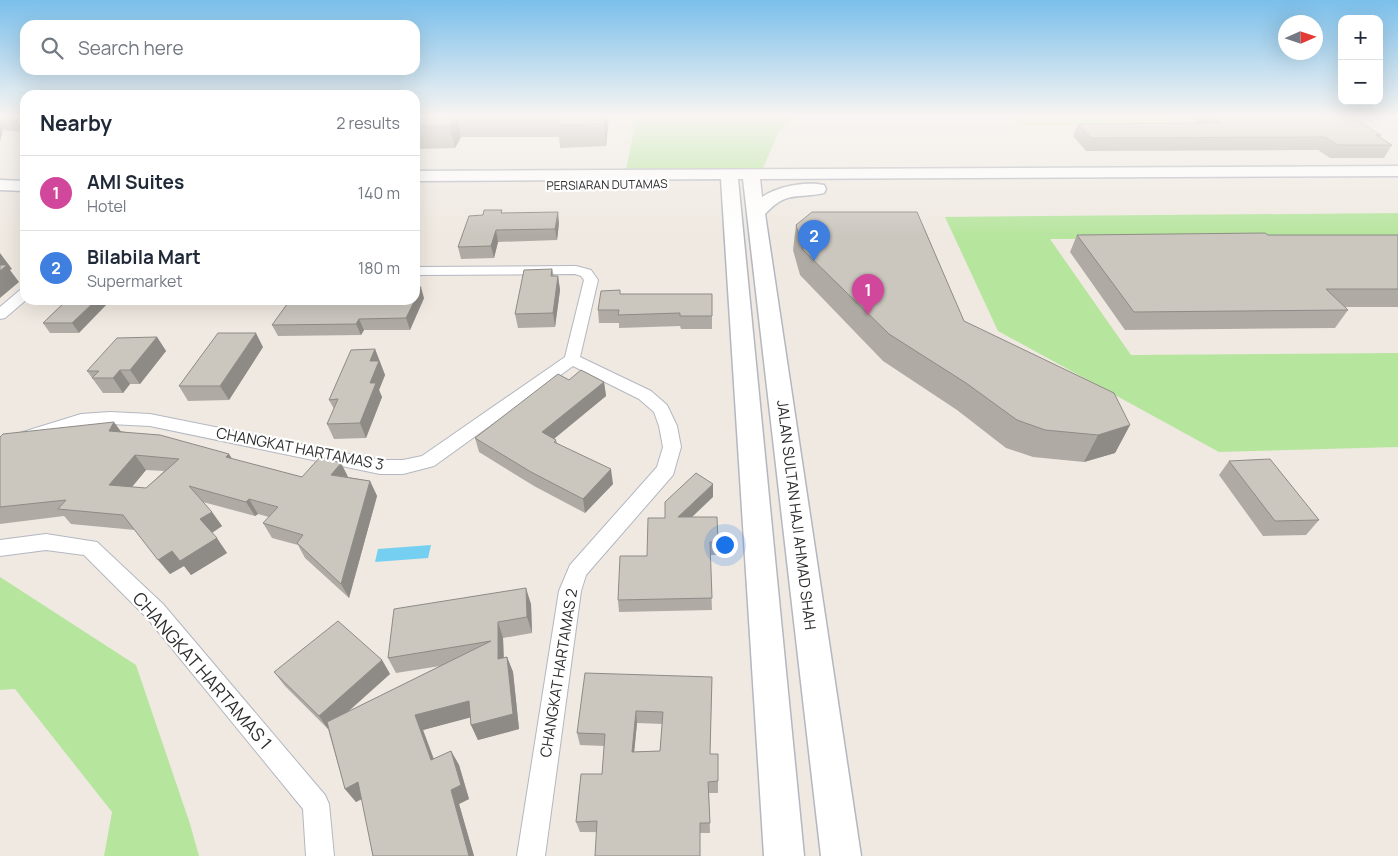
<!DOCTYPE html>
<meta charset="utf-8">
<style>
:root{--surface:#fff;--page:#f2f2f3;--text:#1f2937;--muted:#747a83;--line:#e0e1e3;--accent:#4264fb}
body{margin:0;font-family:Manrope,sans-serif;background:var(--page);color:var(--text)}
.controls{position:absolute;right:15px;top:15px;display:grid;overflow:hidden;border-radius:10px;box-shadow:0 5px 20px #0002}
.controls button{width:45px;height:45px;display:grid;place-items:center;padding:0;border:0;border-bottom:1px solid var(--line);background:var(--surface);color:var(--text);font:25px sans-serif}
.compass{position:absolute;left:1278px;top:15px;width:45px;height:45px;border-radius:50%;background:var(--surface);box-shadow:0 5px 20px #0002;rotate:87deg}
.you{position:absolute;left:724px;top:544px;width:18px;height:18px;margin:-12px;border:4px solid #fff;border-radius:50%;background:#1a73e8;box-shadow:0 0 0 8px #1a73e833}
.badge{display:grid;place-items:center;width:32px;height:32px;border-radius:50%;background:var(--accent);color:#fff;font-size:16px;font-weight:700}
.pin{position:absolute;translate:-50% -41px;filter:drop-shadow(0 1px 2px #0008)}
.pin::after{content:'';position:absolute;top:26px;width:18px;height:15px;background:inherit;clip-path:polygon(0 0,100% 0,50% 100%)}
.list{margin:0;padding:0;list-style:none}
h2{display:flex;justify-content:space-between;align-items:center;height:65px;margin:0;padding:0 20px;font-size:21px}
h2 small{font-size:16px;font-weight:400;color:var(--muted)}
.list li{display:grid;grid-template-columns:32px 1fr auto;gap:15px;align-items:center;box-sizing:border-box;height:75px;padding:0 20px;border-top:1px solid var(--line)}
.list b{display:block;font-size:19px;white-space:nowrap}
.list p{margin:0;font-size:16px;white-space:nowrap;color:var(--muted)}
.list em{font-size:16px;font-style:normal;color:var(--muted)}
.icon{flex:none;width:28px;height:28px;fill:none;stroke:currentColor;stroke-width:2;stroke-linecap:round;stroke-linejoin:round}
.map{position:relative;flex:none;width:1398px;height:856px;overflow:hidden}
.search{position:absolute;background:var(--surface);box-shadow:0 5px 20px #0002;left:20px;top:20px;width:400px;height:55px;display:flex;align-items:center;gap:12px;box-sizing:border-box;padding:0 18px;border-radius:15px;color:var(--muted);font-size:19px}
.panel{position:absolute;background:var(--surface);box-shadow:0 5px 20px #0002;left:20px;top:90px;width:400px;height:215px;border-radius:15px}
.map>svg:first-child{display:block}
.green{fill:#b6e59e}
.pitch{fill:#c9ec9a}
.water{fill:#75cff0}
.lines{fill:none;stroke-linecap:round;stroke-linejoin:round}
.street-casing{stroke:#b4b7c1;stroke-width:2}
.secondary-casing{stroke:#b4b7c1;stroke-width:3}
.street{fill:#fff;fill-rule:evenodd}
.secondary{fill:#fff;fill-rule:evenodd}
.wall{fill:#afaba4;fill-rule:evenodd}
.shaded-wall{fill:#8e8b86}
.building{fill:#cbc7bf;stroke:#8e8b86;fill-rule:evenodd}
.labels{text-anchor:middle;stroke-width:4.5;stroke-linejoin:round;paint-order:stroke}
.far-street-label{font-size:12px;fill:#2e2e2e;stroke:#fff}
.street-label{font-size:15px;fill:#2e2e2e;stroke:#fff}
.near-street-label{font-size:18px;fill:#2e2e2e;stroke:#fff}
</style>
<div class="map">
<svg width="1398" height="856" viewBox="0 0 1398 856">
<rect width="100%" height="100%" fill="#efe9e1"/>
<!-- green -->
<path class="green" d="M637,116H801L779,131L763,168L626,169Z
M1398,213V237L1050,239L1131,355L1398,353V447L1219,452L998,331L945,217Z
M0,577L136,665L190,824L199,856H104L112,812L15,689L0,690Z"/>
<!-- pitch -->
<path class="pitch" d="M1015,116H1161L1170,123L1024,126Z"/>
<!-- water -->
<path class="water" d="M431,545L428,558L375,562L378,549Z"/>
<g class="lines">
<!-- street casing -->
<g class="street-casing">
<path id="street" d="M576,266L591,270L598,280L580,357L651,391L667,405L677,426L681,447L673,475L586,575L581,591L545,856H517L559,591L570,565L657,467L663,447L659,426L654,412L639,399L573,366L434,466L403,474H380L150,426L110,424L82,426L0,451V439L81,414L110,412L150,414L380,460H403L422,456L565,357L584,280L581,276L575,274L415,275V267Z
M25,289L26,300L5,318L0,319V307L20,290Z
M46,534L97,542L163,604L325,795L329,804L334,856H306L303,809L147,618L84,555L46,550L0,556V540Z"/>
</g>
<!-- secondary casing -->
<g class="secondary-casing">
<path id="secondary" d="M1398,166V176L760,179L762,197C778,186 805,181 824,185L826,189L824,193C797,199 787,190 765,214L861,856H821L743,179H738L804,856H764L721,179L415,181V171Z
M0,180L25,181V191L0,190Z"/>
</g>
<!-- street -->
<use href="#street" class="street"/>
<!-- secondary -->
<use href="#secondary" class="secondary"/>
</g>
<!-- wall -->
<path class="wall" d="M0,116L18,121L25,132L3,130L0,141Z
M415,116H609L606,146L560,148L559,137H461L455,148L415,149Z
M1189,116H1350L1381,135L1380,137L1392,145L1384,158H1330L1318,150L1086,151L1073,136L1078,124L1197,123Z
M502,210V213L559,223L557,240L498,242L494,258L461,259L458,247L483,215Z
M796,225L964,321L1130,425L1115,453L1084,462L1033,457L1006,448L957,410L883,361L800,275L793,250Z
M1077,235H1398V307H1345L1348,310L1335,328L1125,330L1070,252Z
M552,269L554,276H558L560,290L555,327L518,328L515,314Z
M620,294L712,316V329H681L680,326L619,328V323H599L598,310Z
M424,298L410,330H364L361,335L278,336L272,325Z
M67,300L79,333H50L43,323Z
M157,337L166,351L140,384H130L123,393H103L87,371Z
M263,347L229,400L188,401L179,386Z
M375,349L385,375L379,390L382,397L366,438L334,439L327,424L334,409L329,400Z
M569,380L604,382L606,396L554,439L556,440L557,443L613,484L585,513L534,486L479,452L475,438Z
M121,431L229,454L232,459L302,477L341,463L348,477L370,481L377,496L349,598L305,558L298,545L272,538L263,523L269,517L258,514L255,516L203,502L212,512L222,526L212,533L227,553L191,575L184,566L170,574L135,530L71,524L64,516L0,524V437ZM146,470L164,471L146,488L132,487Z
M1229,461L1319,520L1306,535L1263,536L1219,475Z
M713,497L692,517L718,542L717,555H710L712,610L619,612L618,600L647,556Z
M531,604L532,633L503,638L504,657H507L513,672L519,729L478,740L471,725L470,717L423,730L434,759L451,751L459,765L469,799L459,804L474,856H373L362,799L356,802L345,789L328,729L285,686L274,672L382,660L390,674L348,712L440,666L396,673L388,658Z
M712,677L710,754L718,781V793H709L710,833L580,832L576,822L602,774L604,746L580,745L577,733ZM637,723L662,724L660,751L634,752Z"/>
<!-- shaded-wall -->
<path class="shaded-wall" d="M456,116H457L461,137L455,148L450,126Z
M605,116H609L606,146L604,124Z
M0,125L3,130L0,141Z
M558,212L559,223L557,240L555,229Z
M496,230L498,242L494,258L491,246Z
M0,253L12,269L10,270L19,282L0,298Z
M558,276L560,290L555,327L553,313Z
M421,287L424,298L410,330L406,318Z
M96,300H111L79,333L72,323Z
M359,319L364,330L361,335L356,324Z
M256,333L263,347L229,400L220,386Z
M157,337L166,351L140,384L130,370Z
M375,349L385,375L379,390L382,397L366,438L360,423L370,383V361Z
M120,370L130,384L123,393L113,378Z
M604,382L606,396L545,446L542,432Z
M114,422L125,437L109,431Z
M1130,425L1115,453L1084,462L1098,435Z
M229,454L238,469L226,457Z
M135,455L146,470L121,500L109,485Z
M341,463L348,477L331,475Z
M611,469L613,484L585,513L583,499Z
M370,481L377,496L349,598L341,584Z
M713,484V497L679,529L678,517Z
M249,499L258,514L255,516L246,502Z
M212,512L222,526L210,534L200,519Z
M217,538L227,553L191,575L184,566L170,574L158,560L172,551Z
M526,588L531,604L532,633L527,617Z
M498,622L503,638L504,674L498,659Z
M507,657L513,672L519,729L478,740L471,725Z
M382,660L390,674L328,729L319,716Z
M469,701L476,716L423,730L439,774L431,760L415,715Z
M636,711L637,723L633,764L632,752Z
M451,751L459,765L469,799L459,804L474,856H469L451,790Z
M358,782L369,795L356,802L345,789Z"/>
<!-- building -->
<path class="building" d="M0,116H12L18,121L0,119Z
M415,116H456L450,126H415Z
M559,116H605L604,124L557,125Z
M1210,116H1350L1381,135H1376L1392,145H1338L1325,137L1091,138L1078,124L1219,123Z
M484,210H502L501,213L558,212L555,229L496,230L491,246L458,247L469,216L483,215Z
M812,212H917L964,321L1114,393L1130,425L1098,435L1045,430L1017,420L966,383L889,334L803,250L796,225Z
M1265,233L1268,235H1398V289H1326L1348,310L1134,312L1077,235Z
M0,265H7L0,271Z
M552,269L551,276H558L553,313L515,314L524,270Z
M415,287H421L415,300Z
M620,290V294H712V316H680V313L618,315L619,310H598L601,291Z
M67,300H96L72,323H43Z
M290,300H415L406,318L359,319L356,324L272,325Z
M218,333H256L220,386H179Z
M157,337L130,370H120L113,378H92L99,371H87L117,338Z
M375,349L370,361H379L370,383H376L360,423L327,424L338,399L329,400L351,350Z
M581,370L604,382L542,432L556,440L554,442L611,469L583,499L531,472L475,438L558,374L569,380Z
M114,422L109,431L160,435L229,454L226,457L302,477L320,457L341,463L331,475L370,481L341,584L297,543L303,535L263,523L278,507L249,499L246,502L189,486L212,512L200,519L217,538L180,561L172,551L158,560L123,515L58,509L66,500L0,507V437L3,434ZM135,455L179,459L146,488L109,485Z
M1270,459L1319,520L1275,521L1229,461Z
M696,473L713,484L678,517H717L718,542H710L712,598L618,600L620,556H647L648,518H665V502Z
M526,588L527,617L498,622V659L507,657L513,714L471,725L469,701L415,715L431,760L451,751L461,785L451,790L469,856H373L358,782L345,789L327,722L491,641L388,658L394,609Z
M338,621L382,660L319,716L274,672Z
M585,673L712,677L710,754H718V781L708,782L710,823H700V856H595L597,821L576,822L581,774H602L605,734L577,733ZM636,711L663,712L660,751L632,752Z"/>
<!-- sky -->
<linearGradient id="sky" x2="0" y2="1"><stop stop-color="#7abfeb"/><stop offset="0.49" stop-color="#f8f5f2"/><stop offset="1" stop-color="#f8f5f2" stop-opacity="0"/></linearGradient>
<rect width="1398" height="236" fill="url(#sky)"/>
<g class="labels">
<!-- far-street labels -->
<g class="far-street-label">
<text transform="translate(607 185) rotate(-1)" y="4">PERSIARAN DUTAMAS</text>
</g>
<!-- street labels -->
<g class="street-label">
<text transform="translate(300 449) rotate(11)" y="5">CHANGKAT HARTAMAS 3</text>
<text transform="translate(796 515) rotate(83)" y="5">JALAN SULTAN HAJI AHMAD SHAH</text>
<text transform="translate(559 673) rotate(-81)" y="5">CHANGKAT HARTAMAS 2</text>
</g>
<!-- near-street labels -->
<g class="near-street-label">
<text transform="translate(202 671) rotate(49)" y="6">CHANGKAT HARTAMAS 1</text>
</g>
</g>
</svg>
<div class="controls">
<button>+</button>
<button>−</button>
</div>
<svg class="compass" viewBox="-18 -18 36 36"><path d="M0-13l5 13h-10z" fill="#e53935"/><path d="M0 13l5-13h-10z" fill="#747a83"/></svg>
<div class="you"></div>
<div class="pin badge" style="left:868px;top:315px;background:#d1479c">1</div>
<div class="pin badge" style="left:814px;top:261px;background:#3f7fe0">2</div>
<div class="search"><svg class="icon" aria-label="search" viewBox="0 0 24 24"><circle cx="10" cy="10" r="6"/><path d="M15 15l6 6"/></svg>Search here</div>
<section class="panel">
<h2>Nearby<small>2 results</small></h2>
<ul class="list">
<li><span class="badge" style="background:#d1479c">1</span><div><b>AMI Suites</b><p>Hotel</p></div><em>140 m</em></li>
<li><span class="badge" style="background:#3f7fe0">2</span><div><b>Bilabila Mart</b><p>Supermarket</p></div><em>180 m</em></li>
</ul>
</section>
</div>
